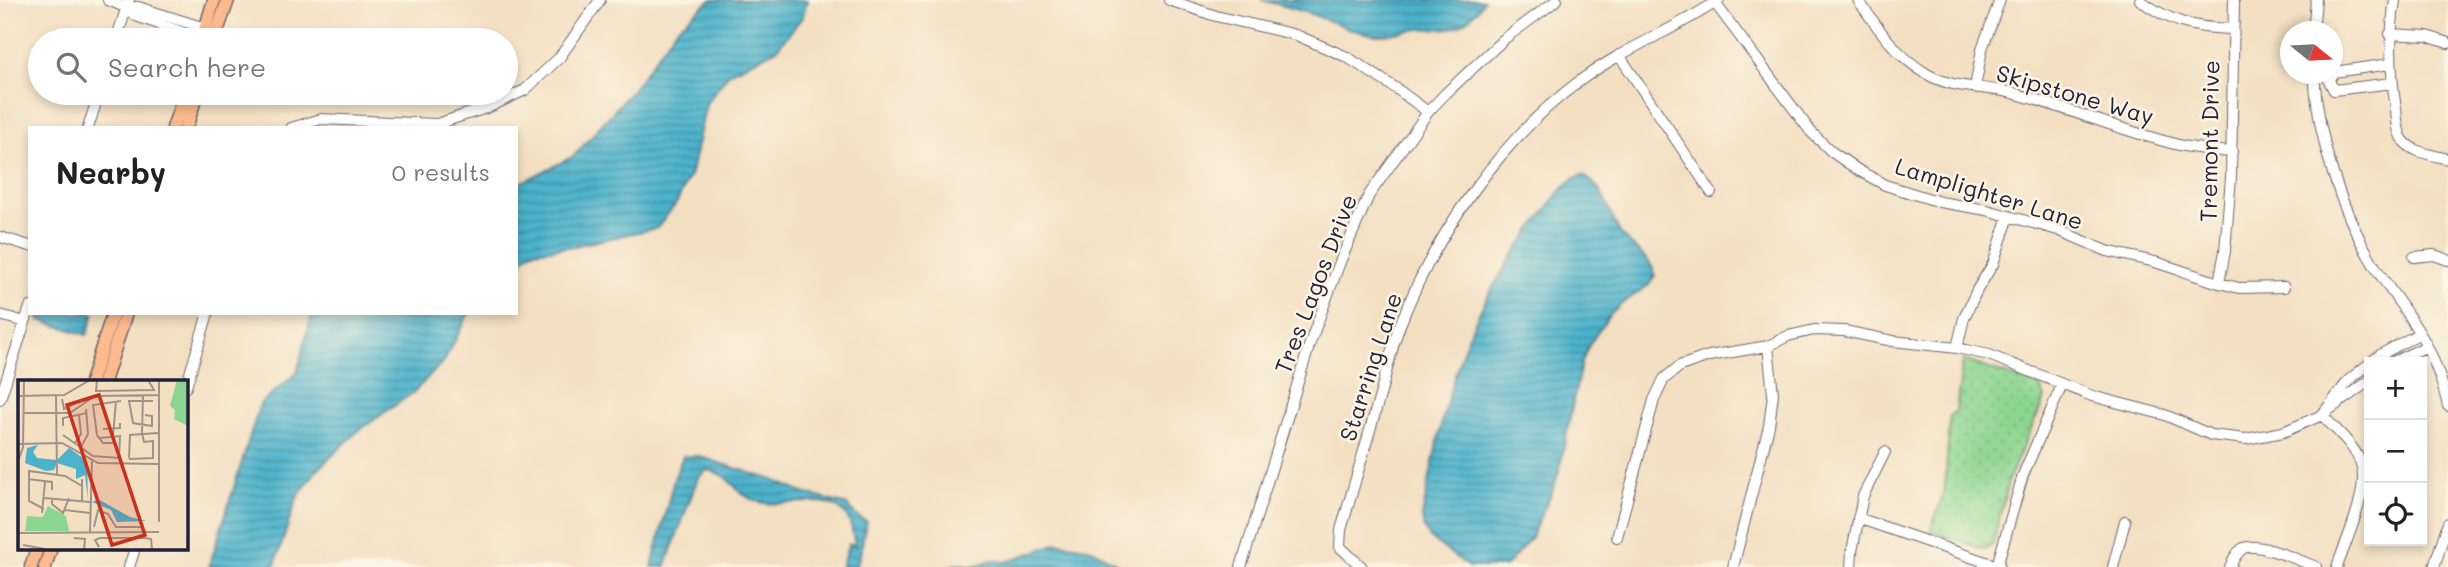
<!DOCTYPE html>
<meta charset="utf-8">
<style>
:root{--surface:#fff;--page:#f2f2f2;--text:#222;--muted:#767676;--line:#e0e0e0}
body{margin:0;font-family:Mali,sans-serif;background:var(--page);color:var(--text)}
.controls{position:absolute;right:21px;bottom:21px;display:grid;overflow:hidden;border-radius:0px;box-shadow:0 4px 10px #0003}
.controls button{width:63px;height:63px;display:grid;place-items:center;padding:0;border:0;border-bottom:2px solid var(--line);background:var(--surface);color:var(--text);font:35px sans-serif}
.compass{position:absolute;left:2280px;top:21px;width:63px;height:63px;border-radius:50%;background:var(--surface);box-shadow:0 4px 10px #0003;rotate:108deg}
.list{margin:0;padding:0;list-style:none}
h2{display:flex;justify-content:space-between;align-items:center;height:91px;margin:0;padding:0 28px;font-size:30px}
h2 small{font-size:23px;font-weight:400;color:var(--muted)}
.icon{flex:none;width:38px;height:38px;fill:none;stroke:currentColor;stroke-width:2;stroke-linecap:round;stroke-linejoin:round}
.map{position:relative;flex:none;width:2448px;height:567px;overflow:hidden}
.search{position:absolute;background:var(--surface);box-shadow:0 4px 10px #0003;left:28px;top:28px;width:490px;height:77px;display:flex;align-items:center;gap:18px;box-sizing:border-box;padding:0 24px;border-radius:38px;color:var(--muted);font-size:26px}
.panel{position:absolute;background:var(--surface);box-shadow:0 4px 10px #0003;left:28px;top:126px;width:490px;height:189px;border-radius:0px}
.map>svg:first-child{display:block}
.park{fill:url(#park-dots);stroke:#577c66;stroke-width:2}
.water{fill:url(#water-rules);stroke:#376a83;stroke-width:2}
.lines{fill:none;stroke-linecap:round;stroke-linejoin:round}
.minor-casing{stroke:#6b646a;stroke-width:12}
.major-casing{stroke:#6b646a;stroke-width:15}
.minor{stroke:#fff;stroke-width:10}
.major{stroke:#fcba8e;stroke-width:12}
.labels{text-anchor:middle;stroke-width:5;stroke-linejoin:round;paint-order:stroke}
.street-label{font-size:23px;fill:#22223b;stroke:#fcf5e5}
.inset-road{fill:none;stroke:#9f938b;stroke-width:2}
.view{fill:#c8321e;fill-opacity:0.15;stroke:#c8321e;stroke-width:3.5}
.inset-edge{fill:none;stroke:#22223b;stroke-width:3.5}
</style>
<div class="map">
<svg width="2448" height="567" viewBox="0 0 2448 567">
<defs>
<pattern id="park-dots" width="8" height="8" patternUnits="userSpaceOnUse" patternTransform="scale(1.75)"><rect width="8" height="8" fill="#8cd590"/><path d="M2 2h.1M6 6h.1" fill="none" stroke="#78b77d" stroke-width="1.8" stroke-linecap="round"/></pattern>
<pattern id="water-rules" width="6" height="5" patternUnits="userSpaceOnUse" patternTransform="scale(1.75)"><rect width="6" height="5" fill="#4cb2cb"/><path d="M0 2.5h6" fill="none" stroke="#3f90a6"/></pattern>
</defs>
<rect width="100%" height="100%" fill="#fcf5e5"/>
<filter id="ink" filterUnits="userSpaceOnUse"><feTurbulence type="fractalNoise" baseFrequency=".0143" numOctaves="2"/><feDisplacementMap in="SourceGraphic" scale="14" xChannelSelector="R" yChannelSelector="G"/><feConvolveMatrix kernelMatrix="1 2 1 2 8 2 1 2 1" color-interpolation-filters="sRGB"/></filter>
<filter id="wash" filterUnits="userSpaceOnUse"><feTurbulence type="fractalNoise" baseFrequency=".00686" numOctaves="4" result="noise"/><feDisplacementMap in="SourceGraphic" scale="28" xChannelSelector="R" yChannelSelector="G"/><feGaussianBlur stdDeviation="1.57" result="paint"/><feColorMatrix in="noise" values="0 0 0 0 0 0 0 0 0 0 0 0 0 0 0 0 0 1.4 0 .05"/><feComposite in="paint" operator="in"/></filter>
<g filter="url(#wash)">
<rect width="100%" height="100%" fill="#f3dfc1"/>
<!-- park -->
<path class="park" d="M1963,360L2040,386L2045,398L2009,478L1993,544L1983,549L1931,531L1945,488L1950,416L1956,411Z"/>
<!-- water -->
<path class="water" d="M711,0H807L803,16L777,49L729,73L706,104L691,173L676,204L657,228L574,246L533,251L516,265V185L574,156L632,90L677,28Z
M1261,0H1484C1463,33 1453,28 1420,29C1405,30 1392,36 1376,35C1356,33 1338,24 1319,17C1300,10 1281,5 1261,0Z
M137,29L174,40H129L131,31Z
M1582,175C1606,187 1608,214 1621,234C1630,247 1654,259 1655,276L1649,285L1623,303L1609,316L1589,345L1581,364L1559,471L1551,494L1530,539L1505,567H1469L1430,538L1424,529L1422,516C1434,458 1445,395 1467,340C1486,293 1514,251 1545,212C1555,199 1566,180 1582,175Z
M41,313H94L87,335L39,320Z
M312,313H469L445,360L414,392L357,432L316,471L297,498L274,567H209L260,404L297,373Z
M683,456H698L773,480L803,493L847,505L855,515L867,522C861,537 864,552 855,567H841L849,544L855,545C853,537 852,525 848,518C830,487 779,513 751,499C731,489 732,474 706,470L698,478L665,567H652L674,479Z
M1058,543C1089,545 1096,550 1121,567H949L959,563L972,566L993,560L1006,562Z"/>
</g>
<g filter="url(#ink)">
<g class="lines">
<!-- minor casing -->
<g class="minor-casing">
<path id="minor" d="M108,0L127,8L136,16L202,39L208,38
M1169,0L1216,16L1296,35L1347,57L1397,89L1428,112
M1858,0C1878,28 1896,56 1927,74C1956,91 1989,85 2020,95C2073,110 2125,132 2179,145C2196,149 2214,150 2232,152
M2140,0C2171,23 2194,28 2232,29
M2395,0C2389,37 2390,71 2396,109C2397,119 2397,132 2403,140C2412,153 2434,155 2448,159
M1715,3L1811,132L1832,152L1858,170L1885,185L1940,202L1987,210L2058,230L2107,251L2155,262L2219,283L2239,288L2284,287
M127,8L138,7L205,28L209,31
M2313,32L2316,0
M2390,34L2427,36L2448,43
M116,40L129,0
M1619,55L1711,192
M2314,74C2318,139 2340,209 2374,265C2388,288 2405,309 2419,332C2433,354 2442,381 2448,406
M2329,81L2334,90L2392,83
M2329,81L2334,72L2390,64
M1975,88L1982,49L2000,0
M88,128L99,93
M291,128L321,119L437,124L489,107L525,90L559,58L600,0
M0,237L30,246
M2414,257L2434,255L2448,260
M2219,283L2225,251L2231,177L2234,0
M0,315L25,322
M1957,348L1964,318L1977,290L1993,264L2009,216
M2371,362L2380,355L2420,333
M2393,362L2427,346
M2369,364L2349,380L2322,415L2369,381
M186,387L208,313
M0,399L30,307
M1858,518L2000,567
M1617,537L1654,400L1664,379L1680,366L1709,356L1768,346L1788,336L1814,330L1844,331L1893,341L1957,348L1989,355L2092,396L2165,415L2211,435L2246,439L2283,432L2322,415C2335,429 2357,447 2362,467C2368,493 2346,541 2337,567
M1997,566L2023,475L2062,385
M129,567L135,548
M1241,567L1311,340L1340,262L1369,195L1428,112L1445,94L1504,39L1557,0
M1362,567L1340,547L1341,530C1354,484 1368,438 1381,392C1387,370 1392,346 1400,325C1435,234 1502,138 1581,80C1624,48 1675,30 1719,0
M1733,567L1769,426L1773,394L1768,346
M1851,567L1852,551L1863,496L1885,452
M2113,567L2125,521
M2230,567C2233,560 2236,553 2242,549C2255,540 2301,561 2316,567
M2434,567L2448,523"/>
</g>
<!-- major casing -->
<g class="major-casing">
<path id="major" d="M202,40L214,0
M214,40L228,0
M173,128L185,93
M186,128L197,93
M91,382L113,313
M104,382L126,313
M31,567L37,548
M45,567L51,548"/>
</g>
<!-- minor -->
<use href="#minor" class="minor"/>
<!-- major -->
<use href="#major" class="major"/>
</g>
</g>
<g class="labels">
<!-- street labels -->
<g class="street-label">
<text transform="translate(2075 95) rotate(16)" y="8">Skipstone Way</text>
<text transform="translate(2210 141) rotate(-89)" y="8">Tremont Drive</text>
<text transform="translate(1989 194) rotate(17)" y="8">Lamplighter Lane</text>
<text transform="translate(1316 284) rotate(-69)" y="8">Tres Lagos Drive</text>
<text transform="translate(1371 367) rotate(-72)" y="8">Starring Lane</text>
</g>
</g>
<!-- overview -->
<g transform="translate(18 380)">
<rect width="170" height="170" fill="#f3dfc1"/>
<path d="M159,0H170V46L156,39L157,30L152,26Z" fill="#8cd590"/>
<path d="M30,126L48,136L51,151H7L9,136L25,137Z" fill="#8cd590"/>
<path d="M20,65L15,72L19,78L39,80L51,68L69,81L70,119L67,95L58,99V89L39,83L36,90L28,91L7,83L9,68ZM80,119L112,137L128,141L99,142L93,130L74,122Z" fill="#4cb2cb"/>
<path class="inset-road" d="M79,0L78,11L136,10L130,0M141,0V142M38,15L39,96M0,16L46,15L72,0M44,19L46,29L64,20M6,33H52L77,16L141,15M127,35L134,36V46L115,43L111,21H135M45,46V38L69,33M85,49L102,48V43M45,55L75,76L101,78L102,56L81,58M95,56L98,21M57,63L63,54L61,35M95,63H85L79,55L75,25L103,21M0,64L44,63L80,83L141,84M63,67L70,54L68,29M111,78L112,55L140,53M111,79L135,78V61L126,62L124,53L125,15M0,82L5,67L6,0M10,99L34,102V110M26,118L72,122M34,118V124L45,133L51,118M64,121V99M26,129L11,121V91L47,96L64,106M47,130L72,133M24,133L27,102M76,147L80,130L90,134L98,147H126M72,152L74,81M0,153L141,152M56,158L67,159L66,169M5,165L27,169M81,167L77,160L82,158H127L133,159L134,169"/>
<path class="view" d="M81,15L127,155L94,165L49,25Z"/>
<rect width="170" height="170" class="inset-edge"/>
</g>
</svg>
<div class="controls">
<button>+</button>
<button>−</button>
<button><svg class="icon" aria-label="locate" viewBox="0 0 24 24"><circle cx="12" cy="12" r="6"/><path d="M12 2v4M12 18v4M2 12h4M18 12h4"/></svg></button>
</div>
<svg class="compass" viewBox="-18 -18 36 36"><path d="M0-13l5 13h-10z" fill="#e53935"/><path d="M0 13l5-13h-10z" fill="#767676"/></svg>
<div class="search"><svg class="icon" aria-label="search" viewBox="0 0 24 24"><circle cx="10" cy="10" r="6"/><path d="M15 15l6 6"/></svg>Search here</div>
<section class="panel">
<h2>Nearby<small>0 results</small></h2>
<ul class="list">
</ul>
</section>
</div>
